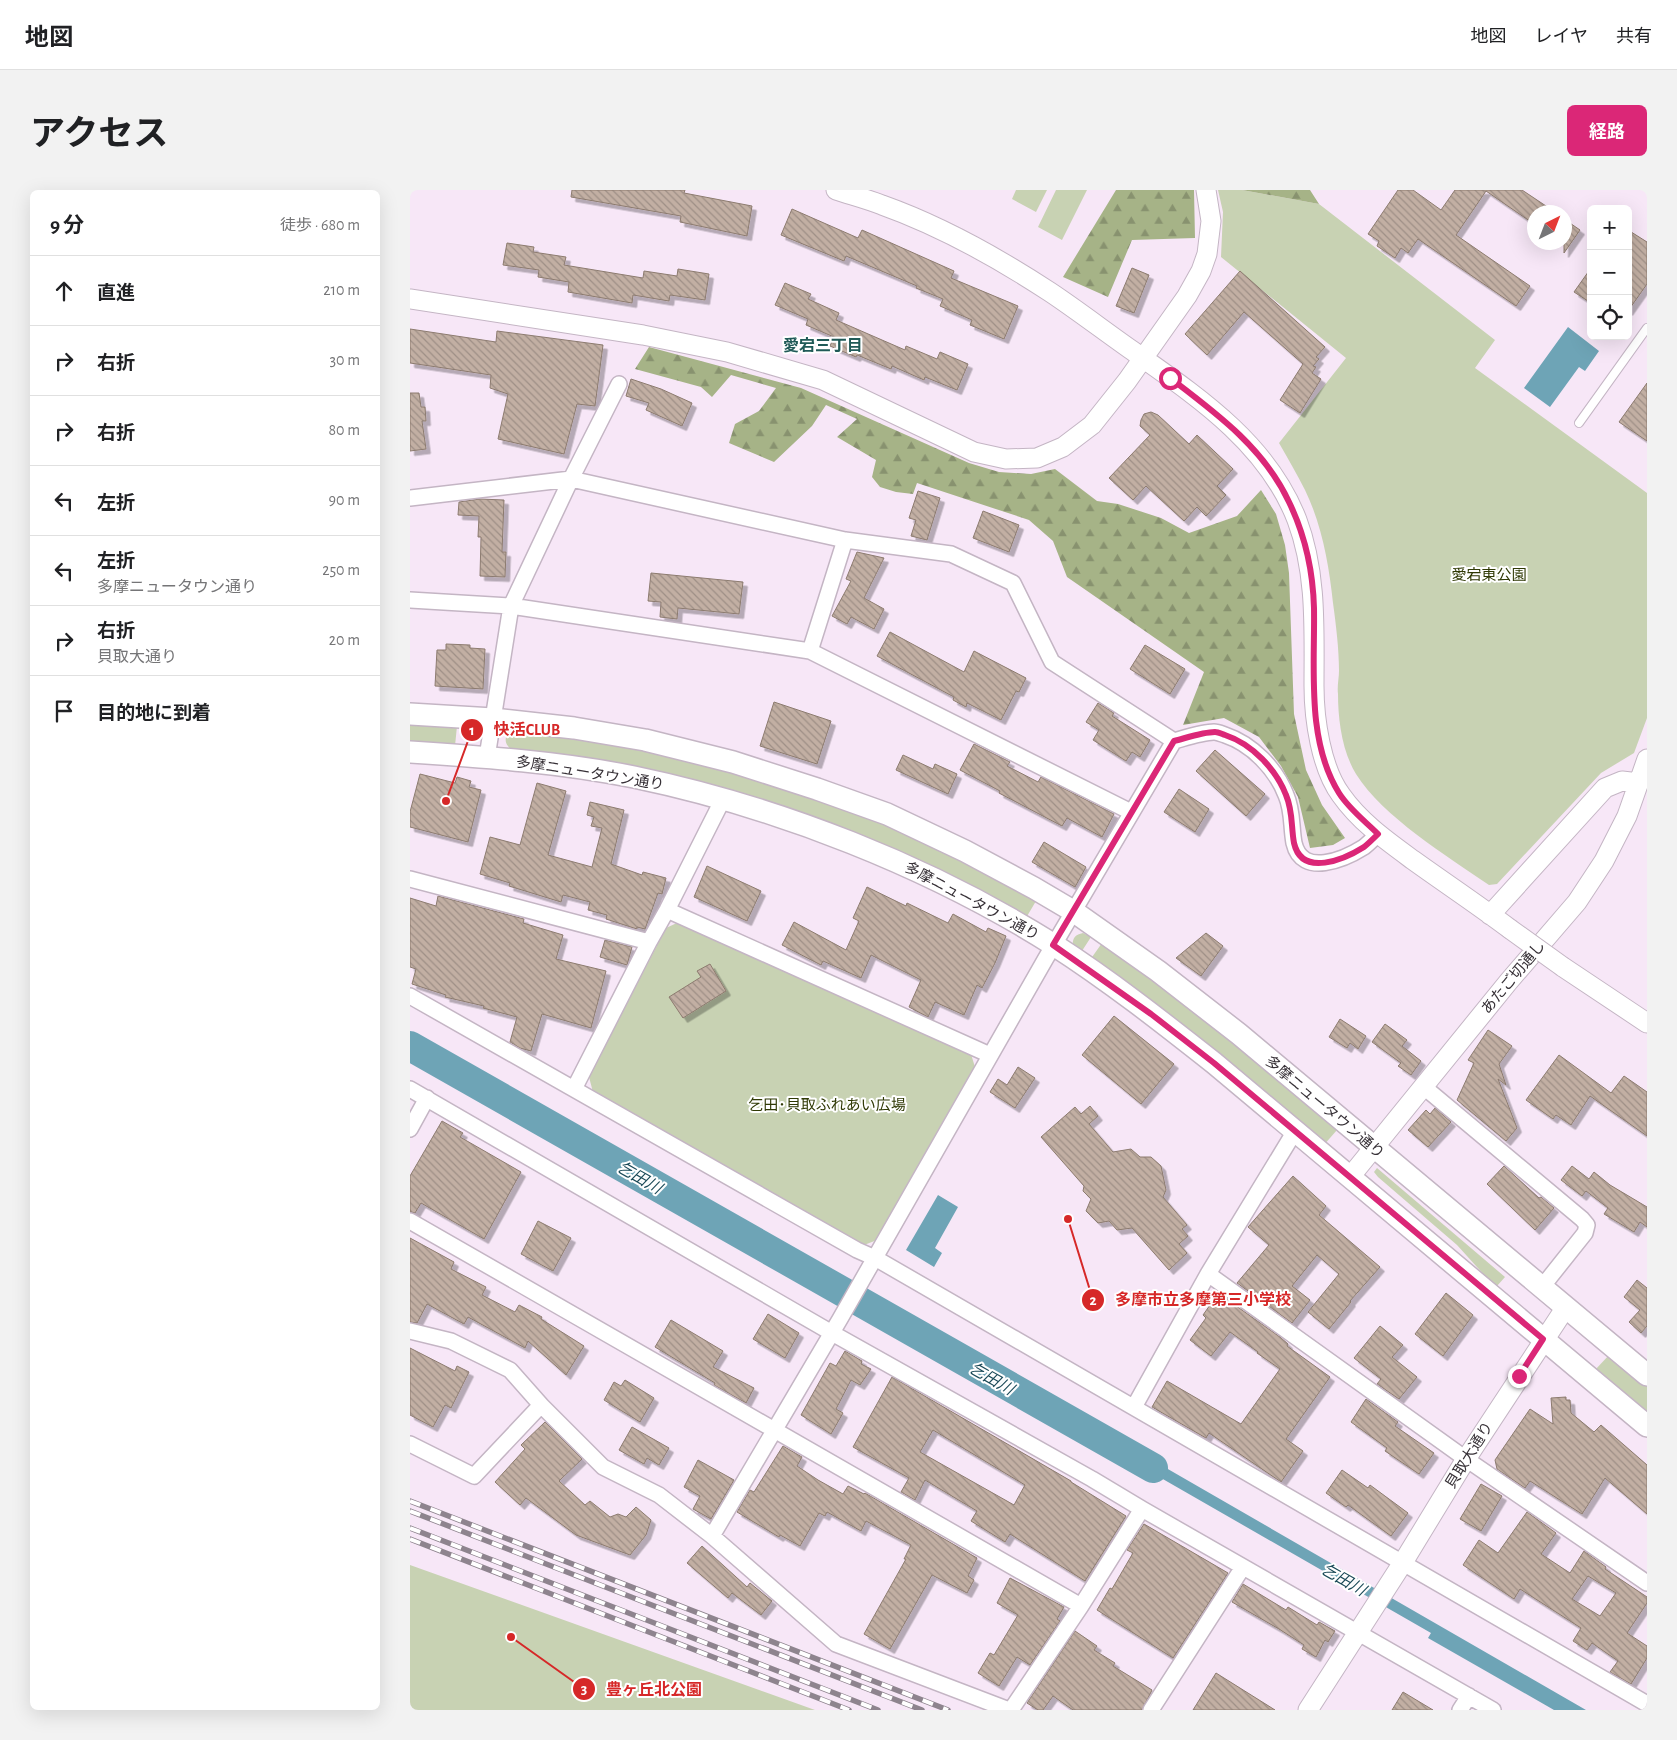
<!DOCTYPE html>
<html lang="ja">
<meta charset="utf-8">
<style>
:root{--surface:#fff;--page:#f2f2f2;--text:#202124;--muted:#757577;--line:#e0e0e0;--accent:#db2777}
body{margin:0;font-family:"Alegreya Sans","Noto Sans JP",sans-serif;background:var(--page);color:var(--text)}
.controls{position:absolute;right:15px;top:15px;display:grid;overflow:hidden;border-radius:8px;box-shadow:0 5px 20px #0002}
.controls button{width:45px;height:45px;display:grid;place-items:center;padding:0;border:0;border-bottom:1px solid var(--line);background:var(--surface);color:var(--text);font:25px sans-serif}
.compass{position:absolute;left:1117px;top:15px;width:45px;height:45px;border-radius:50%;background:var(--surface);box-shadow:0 5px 20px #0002;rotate:42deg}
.stop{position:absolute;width:15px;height:15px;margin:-11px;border:4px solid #db2777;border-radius:50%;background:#fff}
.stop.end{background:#db2777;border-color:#fff;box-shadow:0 1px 5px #0008}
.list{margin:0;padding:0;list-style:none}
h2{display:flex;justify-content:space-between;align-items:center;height:65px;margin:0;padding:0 20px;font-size:21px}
h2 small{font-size:16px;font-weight:400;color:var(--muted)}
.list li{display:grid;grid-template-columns:32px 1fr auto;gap:15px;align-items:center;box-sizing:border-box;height:70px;padding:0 20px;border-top:1px solid var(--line)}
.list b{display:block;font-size:19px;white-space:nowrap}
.list p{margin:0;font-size:16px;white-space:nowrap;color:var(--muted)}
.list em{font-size:16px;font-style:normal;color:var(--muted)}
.icon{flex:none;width:28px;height:28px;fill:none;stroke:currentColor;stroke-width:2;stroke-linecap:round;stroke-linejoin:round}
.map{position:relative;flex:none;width:1237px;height:1520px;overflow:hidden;border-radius:8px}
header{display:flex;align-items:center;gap:30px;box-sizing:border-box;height:70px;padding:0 25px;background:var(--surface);border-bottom:1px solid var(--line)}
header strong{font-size:24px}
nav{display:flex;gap:28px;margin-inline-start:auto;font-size:18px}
.intro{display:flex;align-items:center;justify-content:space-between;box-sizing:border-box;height:120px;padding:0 30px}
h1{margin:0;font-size:35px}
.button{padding:12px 22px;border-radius:8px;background:var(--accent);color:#fff;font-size:18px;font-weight:700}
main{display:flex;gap:30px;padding:0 30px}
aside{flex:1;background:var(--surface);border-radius:8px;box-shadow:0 5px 20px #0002}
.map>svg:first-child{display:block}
.green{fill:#c8d2b3}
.forest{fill:url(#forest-firs)}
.water{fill:#6ea4b6}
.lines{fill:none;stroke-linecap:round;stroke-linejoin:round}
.river{stroke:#6ea4b6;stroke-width:30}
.building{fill:url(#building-back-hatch);stroke:#8c7b6f;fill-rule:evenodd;filter:url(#shadow)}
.service-casing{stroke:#c4b5c4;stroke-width:10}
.minor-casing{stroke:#c4b5c4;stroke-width:18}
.tertiary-casing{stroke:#c4b5c4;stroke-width:21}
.secondary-casing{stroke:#c4b5c4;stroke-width:24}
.service{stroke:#fff;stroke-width:8}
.minor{stroke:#fff;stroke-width:15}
.tertiary{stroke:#fff;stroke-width:19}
.secondary{stroke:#fff;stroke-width:21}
.rail-casing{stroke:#8e848e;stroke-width:5.5}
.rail{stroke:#fff;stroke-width:4;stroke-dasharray:11;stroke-linecap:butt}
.tertiary-bridge-casing{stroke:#c4b5c4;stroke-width:21;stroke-linecap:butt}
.tertiary-bridge{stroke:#fff;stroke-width:19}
.route{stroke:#db2777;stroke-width:6}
.labels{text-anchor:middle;stroke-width:4;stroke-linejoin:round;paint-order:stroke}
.park-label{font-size:15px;fill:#2f3904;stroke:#fff}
.street-label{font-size:15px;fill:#373137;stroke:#fff}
.neighbourhood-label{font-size:16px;font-weight:bold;fill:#205a57;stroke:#fff}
.water-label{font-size:16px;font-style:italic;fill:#1b4a58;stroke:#fff}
.leader{fill:none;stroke:#d62828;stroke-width:2}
.callout-dot{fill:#d62828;stroke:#fff;stroke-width:2}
.mark-label{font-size:15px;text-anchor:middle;font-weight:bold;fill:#fff}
.callout-label{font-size:16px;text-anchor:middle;font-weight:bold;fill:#d62828;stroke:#fff;stroke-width:4;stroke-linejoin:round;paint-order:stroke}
</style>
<header>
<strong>地図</strong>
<nav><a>地図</a><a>レイヤ</a><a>共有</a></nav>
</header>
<div class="intro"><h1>アクセス</h1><a class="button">経路</a></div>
<main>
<aside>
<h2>9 分<small>徒歩 · 680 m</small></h2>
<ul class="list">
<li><svg class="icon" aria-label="ahead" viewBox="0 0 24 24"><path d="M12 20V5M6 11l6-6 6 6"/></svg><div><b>直進</b></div><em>210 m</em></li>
<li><svg class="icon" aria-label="right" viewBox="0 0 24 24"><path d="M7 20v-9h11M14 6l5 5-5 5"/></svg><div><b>右折</b></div><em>30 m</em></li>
<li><svg class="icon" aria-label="right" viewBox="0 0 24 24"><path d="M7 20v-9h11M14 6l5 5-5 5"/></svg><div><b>右折</b></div><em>80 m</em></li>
<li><svg class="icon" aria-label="left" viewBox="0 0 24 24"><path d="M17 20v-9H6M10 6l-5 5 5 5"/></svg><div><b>左折</b></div><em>90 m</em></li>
<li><svg class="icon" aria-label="left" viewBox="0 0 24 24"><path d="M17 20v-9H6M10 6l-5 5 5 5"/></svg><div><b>左折</b><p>多摩ニュータウン通り</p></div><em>250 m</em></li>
<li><svg class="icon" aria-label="right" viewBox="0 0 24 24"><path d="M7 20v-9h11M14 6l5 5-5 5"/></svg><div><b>右折</b><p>貝取大通り</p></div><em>20 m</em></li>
<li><svg class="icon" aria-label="arrive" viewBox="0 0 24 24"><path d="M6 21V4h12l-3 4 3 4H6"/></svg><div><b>目的地に到着</b></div></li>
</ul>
</aside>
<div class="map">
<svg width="1237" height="1520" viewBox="0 0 1237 1520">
<defs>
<pattern id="forest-firs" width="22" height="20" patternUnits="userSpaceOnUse" patternTransform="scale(1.25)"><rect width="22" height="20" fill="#a6b387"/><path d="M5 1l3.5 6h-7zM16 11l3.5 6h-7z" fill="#88926f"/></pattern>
<pattern id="building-back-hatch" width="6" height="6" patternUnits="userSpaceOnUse" patternTransform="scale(1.25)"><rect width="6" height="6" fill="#c2afa3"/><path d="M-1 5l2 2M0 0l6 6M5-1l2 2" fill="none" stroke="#9e8f86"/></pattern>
<filter id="shadow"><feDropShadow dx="4.5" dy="4.5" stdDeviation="0" flood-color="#0004"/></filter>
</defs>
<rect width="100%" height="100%" fill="#f7e7f7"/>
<!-- green -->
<path class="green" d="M606,0H637L626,22L602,9Z
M646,0H677L652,50L628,37Z
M808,0H832L909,14L1085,150L1065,178L1237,303V528L1224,563L1191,583L1087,694L1079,695C1037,666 973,627 946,584C932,561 928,530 928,504C927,496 929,488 929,481C929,459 926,435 923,413C919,375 912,335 895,300C887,284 878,269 869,253L936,168L811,67L813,22Z
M0,533L47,536L45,556L0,553Z
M103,541C145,546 189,550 231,558C289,570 347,587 403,606C480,634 553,672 626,711L616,728L469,655L103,561C96,555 94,552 97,544Z
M269,732L560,861L565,877L467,1050L449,1057L184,906L179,887L256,738Z
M673,743L681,747L670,764L663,758C662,749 664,745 673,743Z
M692,753C774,811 850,876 927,940L913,956L680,770Z
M967,978L1095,1087L1087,1096L1076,1087L1047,1055L968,987L964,982Z
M1200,1164L1237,1195V1223L1185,1180Z
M0,1375L405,1520H0Z"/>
<!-- forest -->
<path class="forest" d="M706,0H784L785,48L722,50L698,107L653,87Z
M832,0H900L909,14Z
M239,157L391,198L559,273L589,282L621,284L645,279L687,311L708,314L751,328L779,343L827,326L851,300L866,324L875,355L879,383L884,524L896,580L912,615L935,648L923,655L900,658L888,607L871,576L849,547L814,528L773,535L794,482L657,387L643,351L619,330L507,293L503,304L486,302L470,297L462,287L466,270L427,247L447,229L416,215L402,236L364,272L319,253L325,234L349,221L366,198L321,185L302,207L291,197L225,179Z"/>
<!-- water -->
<path class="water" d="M1158,137L1189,161L1175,181L1169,177L1140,217L1114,198Z
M528,1005L548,1017L525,1058L532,1063L524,1077L496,1060Z
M711,1252L1176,1520H1144L1018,1448L1021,1443L704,1261Z"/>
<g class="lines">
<!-- river -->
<path class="river" d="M0,856L743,1278"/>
</g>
<!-- building -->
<path class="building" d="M162,0H275L274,3L342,16L337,46L270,32L271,26L161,7Z
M988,0H1003L1031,20L1045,0H1112L1145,22H1124V34L1076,1L1046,45L1120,96L1106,116L1008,49L998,63L991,58L985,68L967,56L969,51L958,44Z
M382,19L448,48L452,40L544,81L541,88L608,116L594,149L560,135L562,130L530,116L533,109L506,98L507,96L436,66L434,71L371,45Z
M1154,29L1170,40L1154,63Z
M1218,40L1237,52V94L1218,121Z
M97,53L124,57L123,62L156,67L154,75L233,88L234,81L267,86L268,79L299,84L295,110L260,105L259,111L223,105L222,113L158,102L159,92L128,87L129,80L93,75Z
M722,78L739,85L724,123L706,116Z
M1181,78V113L1164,102Z
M830,81L915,157L906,167L909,169L903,176L906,177L902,183L911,189L890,223L870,210L893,174L834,122L797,165L775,144Z
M375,93L401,104L398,109L429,123L426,130L495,160L496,156L527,169L530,162L558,174L547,200L515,187L514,190L482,176L481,179L447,165L446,167L420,156L424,147L396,135L398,129L365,115Z
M0,139L86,152L87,141L193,155L185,216L167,214L154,264L88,249L98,204L80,198L81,185L0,173Z
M221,189L251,199L282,213L272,236L236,220L239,213L216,206Z
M1237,193V251L1209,232Z
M0,203H9L11,217H15L16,231H12L16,259L0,261Z
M741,222L748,225L779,254L787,245L823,279L807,296L816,305L796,326L787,317L774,331L736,296L723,310L699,288L740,245L730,236L731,230L734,224Z
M508,301L530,308L517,350L501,346L506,330L499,328Z
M70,309L94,310L92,362H96L95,387L70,386L71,347H68L69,326L48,325L49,312Z
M573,321L609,335L599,362L563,348Z
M447,362L474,368L454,408L474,419L464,439L441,427L437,434L422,426L441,391L436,389Z
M241,383L333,392L329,424L268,418L267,429L250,427L251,412L238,411Z
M480,442L554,482L564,461L616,488L609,502L606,501L591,530L557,513L556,517L543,510L544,507L467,466Z
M36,454L60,455V458L75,459L73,499L25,496L27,460H36Z
M735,455L775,479L760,504L720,479Z
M364,512L421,531L407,574L350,556Z
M688,513L704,523L702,526L740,550L730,567L722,562L716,571L683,550L689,540L676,532Z
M564,554L600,572L597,576L628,592L631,587L704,624L692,647L657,628L652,636L589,603L590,601L550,580Z
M805,560L855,604L836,626L786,581Z
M493,565L523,579L525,574L547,584L538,604L486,580Z
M10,584L45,593L47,587L61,591L59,597L71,600L58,652L0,637V622Z
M127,593L156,601L138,665L182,677L192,638L181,636L184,627L177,625L180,612L214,620L201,674L232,685L233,682L256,688L252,704L248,703L235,739L227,737V739L196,729L197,725L178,720L180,712L153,705L151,712L99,696L100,693L70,684L80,647L110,655Z
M769,599L799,619L785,642L754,622Z
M634,652L676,677L665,697L622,672Z
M297,676L351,701L337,731L284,707Z
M457,697L496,716L497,713L538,733L543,724L576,742L578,738L596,746L585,773L572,798L567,795L554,825L525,812L518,827L499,817L511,790L461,765L451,788L413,771L411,775L372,755L384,732L436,760L449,731L443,728Z
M28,706L114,729L113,733L153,745L146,769L196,781L181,838L132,824L121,861L110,858L100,852L107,827L73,818L74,816L35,807L36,805L2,794L6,779L0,777V708L26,716Z
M796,743L813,756L791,786L766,768Z
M195,750L222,757L217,775L190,767Z
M300,774L316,801L273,828L259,807L291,787L287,781Z
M704,826L764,874L731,914L672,865Z
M930,829L956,846L948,859L940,853L937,858L919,847Z
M975,834L997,850L992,856L1011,871L1001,885L988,876L991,873L962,852Z
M1078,840L1102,856L1089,874L1096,895L1088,889L1107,938L1096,951L1047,910L1064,873L1058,870Z
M1149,865L1201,903L1214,886L1237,902V946L1180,906L1161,935L1146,925L1143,929L1116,910Z
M608,877L625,888L605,918L580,902L588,889L597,895Z
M680,916L688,926L679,934L703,962L721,959L730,967H741L751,976L756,1000L753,1007L777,1035L772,1039L778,1046L769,1054L777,1063L759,1080L722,1038L707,1040L699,1031L688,1033L676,1021L681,1009L673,1001L674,996L631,947L665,917L671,924Z
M1025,918L1041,932L1018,957L998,940L1016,920L1020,924Z
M32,931L53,943L50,947L111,982L74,1049L11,1013L5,1023L0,1022V986Z
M1094,976L1129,1008L1131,1007L1144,1018L1125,1040L1077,994Z
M1162,976L1179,989L1184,982L1200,995L1237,1017V1037L1230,1032L1224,1042L1194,1024L1198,1018L1176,1001L1172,1006L1151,990Z
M883,986L916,1016L909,1025L970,1077L940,1111L941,1112L919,1139L898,1122L929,1084L907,1065L882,1096L900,1110L882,1133L827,1093L859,1055L838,1037Z
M128,1031L161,1048L143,1081L111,1064Z
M0,1048L44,1072L41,1079L76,1097L72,1105L105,1122L109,1115L132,1127L131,1129L174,1156L156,1185L118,1151L115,1158L58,1127L54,1134L17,1114L7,1133L0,1132Z
M1227,1090L1237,1098V1136L1231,1143L1219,1132L1230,1120L1214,1107Z
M1036,1103L1063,1125L1033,1166L1005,1144Z
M807,1105L814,1109L815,1108L870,1147L878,1154L877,1156L920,1187L876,1249L893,1261L871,1292L799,1243L796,1248L742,1217L757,1191L831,1234L870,1179L847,1163L848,1162L820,1142L801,1166L780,1150L796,1128L793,1125Z
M358,1124L389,1143L375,1168L343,1149Z
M261,1130L313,1161L303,1177L344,1198L336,1213L304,1195L305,1193L245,1157Z
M970,1136L993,1155L982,1167L1007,1187L989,1209L967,1194L971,1189L944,1168Z
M0,1158L45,1181L47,1176L59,1182L41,1218L35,1215L23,1237L0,1225Z
M435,1161L452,1171L451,1174L461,1179L450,1195L441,1190L426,1219L433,1223L421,1244L391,1225L420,1173L426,1176Z
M482,1187L661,1291V1292L716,1326L675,1391L600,1344L595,1352L561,1331L567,1321L515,1290L505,1310L491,1302L499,1288L443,1257ZM523,1240L615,1295L604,1315L510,1262Z
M215,1190L244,1208L230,1232L194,1210L204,1192L211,1196Z
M1156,1207V1210H1160L1161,1223L1184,1242L1191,1235L1237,1275V1324L1195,1288L1172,1324L1120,1291L1115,1298L1087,1279L1085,1270L1120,1219L1143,1234L1141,1208Z
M956,1209L988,1232L985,1236L1024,1263L1009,1284L975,1261L977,1258L941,1232Z
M135,1232L172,1269L149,1291L175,1315L180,1311L200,1327L208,1324L216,1327L226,1317L241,1330L236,1345L220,1365L166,1345L116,1308L110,1315L85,1292L115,1259L111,1255Z
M222,1237L259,1258L249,1275L237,1268L234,1274L209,1260Z
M373,1256L392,1267L387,1276L408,1290L433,1304L438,1296L454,1304L455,1303L567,1368L558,1386L564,1390L557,1403L522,1385L480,1459L454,1444L496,1369H494L501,1355L456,1331L451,1341L417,1322L415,1326L409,1323L390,1356L370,1345L369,1347L327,1322L340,1300L344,1302Z
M288,1270L324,1290L301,1329L283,1319L290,1306L274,1297Z
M932,1280L958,1298L960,1295L998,1323L981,1346L938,1315L936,1317L916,1303Z
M1071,1294L1092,1306L1071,1341L1050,1329Z
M1117,1322L1146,1343L1131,1364L1160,1383L1174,1361L1196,1377L1195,1379L1237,1407V1413L1217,1443L1237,1456V1468L1221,1494L1200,1482L1208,1471L1182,1453L1177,1460L1163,1451L1171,1438L1110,1399L1104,1409L1053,1375L1069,1350L1088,1363ZM1178,1386L1206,1403L1190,1426L1162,1409Z
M734,1334L818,1383L763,1468L687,1420L700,1398L702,1399L723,1363L717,1360Z
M292,1356L337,1397L340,1393L362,1411L351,1425L322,1403L318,1408L277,1373Z
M600,1388L654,1417L647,1429L650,1431L620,1475L607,1467L589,1496L568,1483L580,1463L584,1465L608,1425L587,1413Z
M833,1394L876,1420L878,1417L907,1435L909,1432L925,1441L918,1452L915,1450L906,1467L892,1459L894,1455L869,1439L822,1412Z
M665,1441L687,1456L684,1460L705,1473L703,1476L742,1500L732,1520H663L643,1506L633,1520H628L617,1513Z
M806,1483L865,1520H783Z
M993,1502L1023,1520H982Z"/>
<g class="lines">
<!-- service casing -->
<g class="service-casing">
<path id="service" d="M1169,233L1237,138"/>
</g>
<!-- minor casing -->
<g class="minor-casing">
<path id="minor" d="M0,308L161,289L435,350L541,364L603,393L642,472L764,551C775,548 793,542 804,542C808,542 812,544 815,545C842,554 866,579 876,605C883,621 881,637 884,653C892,688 935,669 954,657C959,653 964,648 968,644
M0,410L101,416L400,461L721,622
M400,461L435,350
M77,567L101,416L161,289L209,194
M0,689L239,752
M257,720L580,865
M0,806L447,1060L465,1068C723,1216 979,1367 1237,1514
M1014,897L1172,1029L1177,1035L1175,1043L1132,1097
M0,899L422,1143L682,1289L732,1319L1083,1520
M164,899L239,752L257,720L313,609
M0,939L17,908
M0,1031L671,1416
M798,1084L1056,1269L1237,1393
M0,1141L41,1151L100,1180L131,1215
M724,1217L798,1084L885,941
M0,1254L64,1286L131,1215L193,1277L249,1305L302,1346L426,1454L599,1520
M302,1346L430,1129L636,768L764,551
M601,1520L671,1416L732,1319
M741,1520L833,1377
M1050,1520L1059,1506"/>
</g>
<!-- tertiary casing -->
<g class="tertiary-casing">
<path id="tertiary" d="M426,0C441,5 457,9 472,15C531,36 588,68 640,102C667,120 693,140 720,159C785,205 857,252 887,330C907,383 904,440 904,496C904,529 911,578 931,605C950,632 977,651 1003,670C1035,693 1068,715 1100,739
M0,109L233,145L317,162L413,190L564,262L596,269L627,268L653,257L682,235L717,191L777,106L791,81L797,64L801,31L796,0
M1080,725L1195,598L1212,591L1229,593
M1153,777L1237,833
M940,987L1099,791L1167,712L1194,671L1217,626L1237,569
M898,1520L992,1374L1056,1269L1156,1117"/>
</g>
<!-- secondary casing -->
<g class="secondary-casing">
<path id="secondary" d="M0,524L83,529L164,538L235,550L323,572L407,599L477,624L555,661L624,698L663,721L748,781L829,844L1237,1185
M0,562C75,567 150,572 224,587C368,617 519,676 644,755C700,791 752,832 804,873L1237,1236"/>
</g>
<!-- service -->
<use href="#service" class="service"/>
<!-- minor -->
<use href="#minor" class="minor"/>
<!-- tertiary -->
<use href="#tertiary" class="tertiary"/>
<!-- secondary -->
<use href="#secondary" class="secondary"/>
<!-- rail casing -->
<g class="rail-casing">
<path id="rail" d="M0,1311L538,1520
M0,1321L512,1520
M0,1338L468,1520
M0,1349L439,1520"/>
</g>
<!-- rail -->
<use href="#rail" class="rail"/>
<!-- tertiary-bridge casing -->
<g class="tertiary-bridge-casing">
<path id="tertiary-bridge" d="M1100,739L1153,777"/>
</g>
<!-- tertiary-bridge -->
<use href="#tertiary-bridge" class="tertiary-bridge"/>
</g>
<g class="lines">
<!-- route -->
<path class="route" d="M760,188C806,223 854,258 879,312C895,345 903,382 904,418C905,478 896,550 929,603C939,619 955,631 968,644C964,648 959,653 954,657C935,669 892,688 884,653C881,637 883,621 876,605C866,579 842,554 815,545C812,544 808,542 805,542C793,542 776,548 764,551L643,755L741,824L804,873L1133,1149L1109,1186"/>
</g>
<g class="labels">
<!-- park labels -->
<g class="park-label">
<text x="1079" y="390">愛宕東公園</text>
<text x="417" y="920">乞田･貝取ふれあい広場</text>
</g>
<!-- street labels -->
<g class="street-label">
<text transform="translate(180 583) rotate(9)" y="5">多摩ニュータウン通り</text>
<text transform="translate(562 711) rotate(28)" y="5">多摩ニュータウン通り</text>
<text transform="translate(1103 787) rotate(-50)" y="5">あたご切通し</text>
<text transform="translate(915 917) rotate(40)" y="5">多摩ニュータウン通り</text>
<text transform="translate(1059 1265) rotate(-58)" y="5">貝取大通り</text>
</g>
<!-- neighbourhood labels -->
<g class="neighbourhood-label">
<text x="413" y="161">愛宕三丁目</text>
</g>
<!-- water labels -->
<g class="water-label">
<text transform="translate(230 987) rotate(30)" y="6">乞田川</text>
<text transform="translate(582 1188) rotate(30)" y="6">乞田川</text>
<text transform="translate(934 1389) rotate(30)" y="6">乞田川</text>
</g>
</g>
<!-- callouts -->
<path class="leader" d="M36 611L62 540M658 1029L683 1110M101 1447L174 1499"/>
<g class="callout-dot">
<circle cx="36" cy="611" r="5"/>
<circle cx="658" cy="1029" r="5"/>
<circle cx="101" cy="1447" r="5"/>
<circle cx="62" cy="540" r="12"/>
<circle cx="683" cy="1110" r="12"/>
<circle cx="174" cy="1499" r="12"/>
</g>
<g class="mark-label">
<text x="62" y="545">1</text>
<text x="683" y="1115">2</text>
<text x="174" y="1504">3</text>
</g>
<g class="callout-label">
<text x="117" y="545">快活CLUB</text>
<text x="793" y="1115">多摩市立多摩第三小学校</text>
<text x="244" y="1505">豊ヶ丘北公園</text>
</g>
</svg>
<div class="controls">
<button>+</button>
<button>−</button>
<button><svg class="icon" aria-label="locate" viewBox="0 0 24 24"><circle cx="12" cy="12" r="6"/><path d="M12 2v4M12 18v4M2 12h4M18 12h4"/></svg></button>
</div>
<svg class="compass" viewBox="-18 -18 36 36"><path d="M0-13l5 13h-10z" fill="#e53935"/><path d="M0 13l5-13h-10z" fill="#757577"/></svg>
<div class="stop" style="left:760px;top:188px"></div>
<div class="stop end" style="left:1109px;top:1186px"></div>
</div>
</main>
